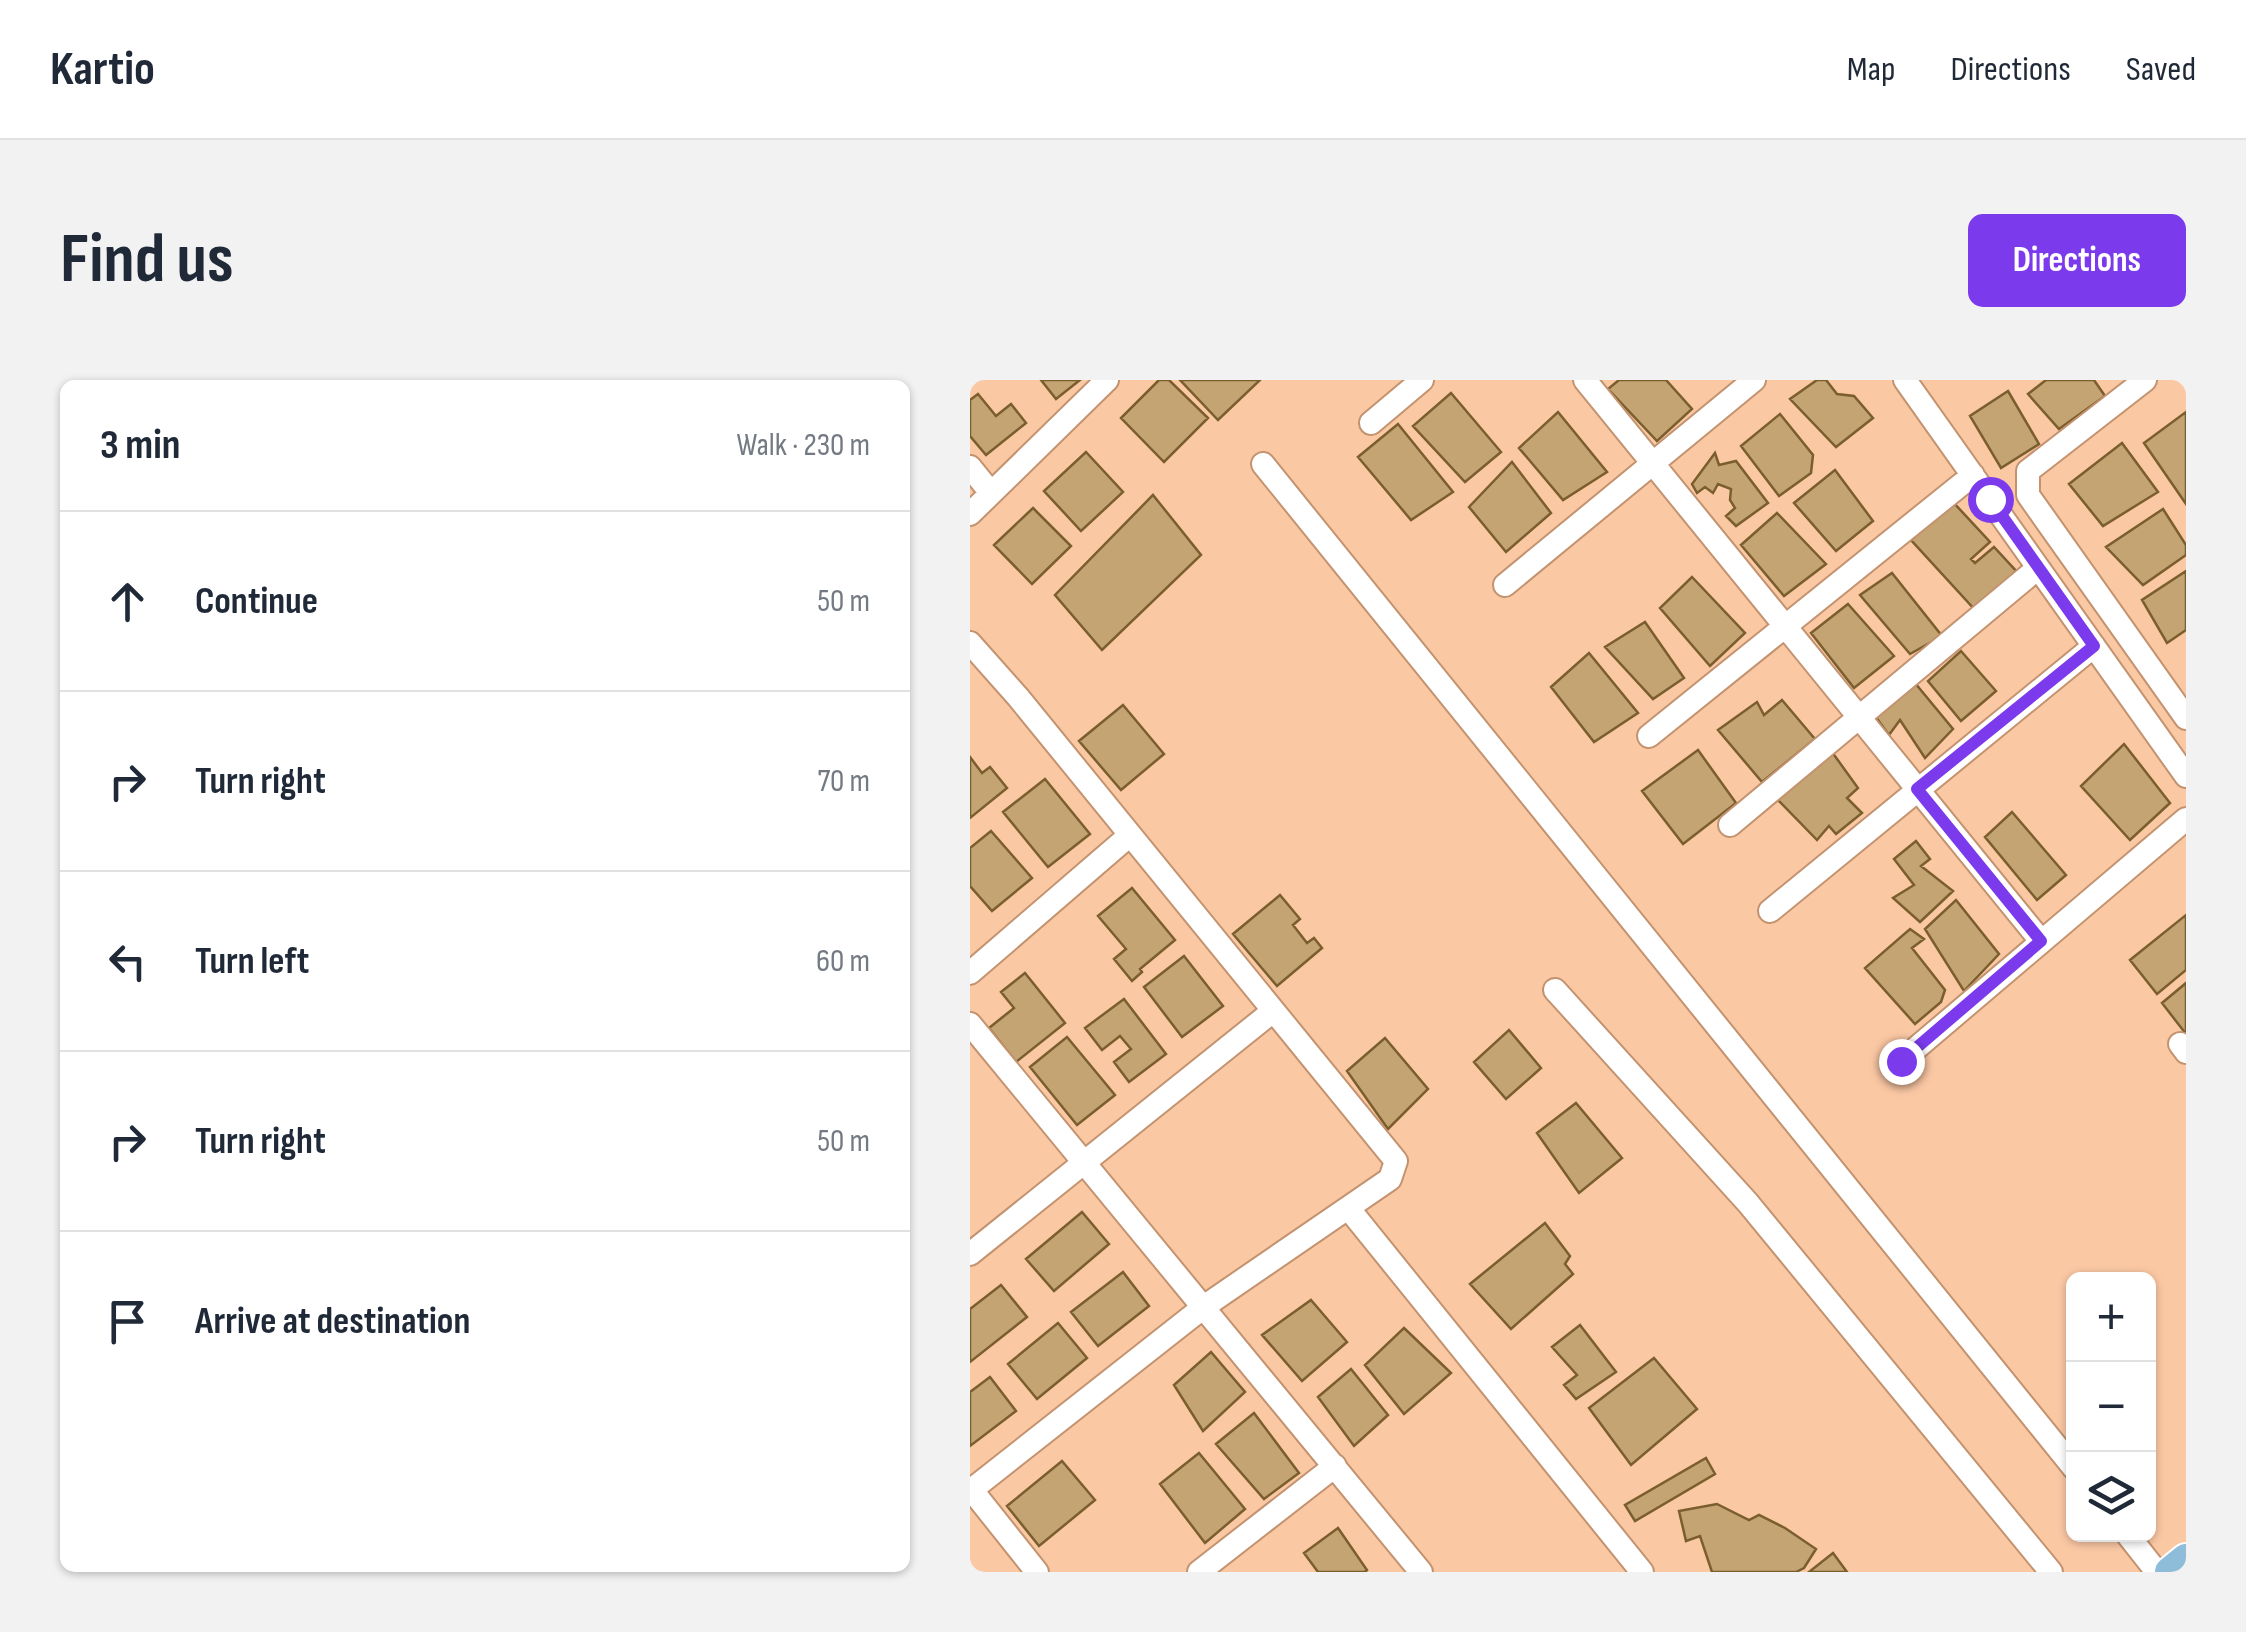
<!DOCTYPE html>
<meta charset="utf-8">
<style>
:root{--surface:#fff;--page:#f2f2f3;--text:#1f2937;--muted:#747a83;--line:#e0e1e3;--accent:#7c3aed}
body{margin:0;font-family:"Sofia Sans Condensed",sans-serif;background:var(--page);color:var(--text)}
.controls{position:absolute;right:30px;bottom:30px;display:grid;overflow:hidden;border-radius:15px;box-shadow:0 2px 8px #0004}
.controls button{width:90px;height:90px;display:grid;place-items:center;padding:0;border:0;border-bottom:2px solid var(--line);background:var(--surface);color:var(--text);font:50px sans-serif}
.stop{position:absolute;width:30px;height:30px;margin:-22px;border:8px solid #7c3aed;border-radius:50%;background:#fff}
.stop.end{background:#7c3aed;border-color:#fff;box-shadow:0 2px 10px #0008}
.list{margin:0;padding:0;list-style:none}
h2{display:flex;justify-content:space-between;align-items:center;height:130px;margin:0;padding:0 40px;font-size:42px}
h2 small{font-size:32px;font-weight:400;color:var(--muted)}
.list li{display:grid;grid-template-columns:65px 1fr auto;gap:30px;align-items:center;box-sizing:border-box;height:180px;padding:0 40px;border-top:2px solid var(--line)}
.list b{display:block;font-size:38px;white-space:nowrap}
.list em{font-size:32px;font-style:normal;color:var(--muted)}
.icon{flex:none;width:55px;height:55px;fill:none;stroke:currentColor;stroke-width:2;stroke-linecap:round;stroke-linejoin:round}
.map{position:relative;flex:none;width:1216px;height:1192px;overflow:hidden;border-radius:15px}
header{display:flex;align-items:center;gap:60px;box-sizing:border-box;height:140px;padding:0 50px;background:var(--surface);border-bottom:2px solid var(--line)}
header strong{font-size:48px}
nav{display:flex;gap:55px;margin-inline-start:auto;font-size:35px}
.intro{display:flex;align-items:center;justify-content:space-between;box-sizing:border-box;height:240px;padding:0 60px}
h1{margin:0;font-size:70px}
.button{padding:25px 45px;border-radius:15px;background:var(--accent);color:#fff;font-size:35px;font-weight:700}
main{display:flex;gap:60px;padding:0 60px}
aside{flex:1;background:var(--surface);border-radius:15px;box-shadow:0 2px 8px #0004}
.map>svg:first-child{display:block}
.building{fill:#c4a473;stroke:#7b5e2e;stroke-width:2.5}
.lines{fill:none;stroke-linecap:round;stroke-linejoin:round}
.minor-casing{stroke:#c39370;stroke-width:26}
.major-casing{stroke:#fff;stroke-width:34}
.minor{stroke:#fff;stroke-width:22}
.major{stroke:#8dbdd9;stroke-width:30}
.route{stroke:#7c3aed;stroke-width:12}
</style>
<header>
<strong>Kartio</strong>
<nav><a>Map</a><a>Directions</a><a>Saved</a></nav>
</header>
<div class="intro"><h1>Find us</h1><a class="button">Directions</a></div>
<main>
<aside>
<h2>3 min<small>Walk · 230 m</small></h2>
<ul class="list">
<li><svg class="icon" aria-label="ahead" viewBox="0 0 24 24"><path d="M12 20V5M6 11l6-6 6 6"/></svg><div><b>Continue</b></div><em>50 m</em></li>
<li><svg class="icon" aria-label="right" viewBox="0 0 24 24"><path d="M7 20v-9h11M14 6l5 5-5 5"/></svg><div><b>Turn right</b></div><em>70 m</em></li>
<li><svg class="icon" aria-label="left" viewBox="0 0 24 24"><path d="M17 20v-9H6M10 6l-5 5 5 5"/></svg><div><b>Turn left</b></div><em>60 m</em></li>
<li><svg class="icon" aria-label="right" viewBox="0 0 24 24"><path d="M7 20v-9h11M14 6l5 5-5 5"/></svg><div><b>Turn right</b></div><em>50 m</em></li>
<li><svg class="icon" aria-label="arrive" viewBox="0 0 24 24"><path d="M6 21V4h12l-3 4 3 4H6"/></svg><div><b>Arrive at destination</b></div></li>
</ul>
</aside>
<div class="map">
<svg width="1216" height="1192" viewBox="0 0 1216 1192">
<rect width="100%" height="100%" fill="#fbc8a4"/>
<!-- building -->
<path class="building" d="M71,0H110L86,19Z
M189,0H199L238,38L194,82L151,38Z
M210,0H290L248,40Z
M649,0H696L722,29L687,61L638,9Z
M847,0H856L867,14L884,16L903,38L866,67L820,19Z
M1076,0H1124L1135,16L1089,49L1058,14Z
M1038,11L1069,64L1031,88L1000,36Z
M481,13L531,72L495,102L443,46Z
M8,14L26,36L41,24L56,43L16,75L0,56V20Z
M588,32L637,92L593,120L549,68Z
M1216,32V124L1174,63Z
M810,34L843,75L841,93L809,116L771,66Z
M428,44L483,112L441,140L388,77Z
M1152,63L1188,112L1133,146L1099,104Z
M116,72L153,112L111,151L74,111Z
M745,73L749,85L766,81L798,123L766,146L756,136L765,128L760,120L761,109L748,104L743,113L735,107L727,113L722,104Z
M542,82L581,133L536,172L499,127Z
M865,90L903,141L866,171L824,123Z
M183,115L231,175L132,270L85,215Z
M983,122L1020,162L1001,179L1005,183L1024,167L1048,193L1006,231L941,160Z
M63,128L101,166L62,204L24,165Z
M1193,129L1216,165V175L1173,205L1136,167Z
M807,133L856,184L814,216L771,165Z
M1216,191V250L1197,263L1172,220Z
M922,193L972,256L940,274L890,215Z
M722,197L775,253L740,286L690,228Z
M878,224L924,276L884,308L841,253Z
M675,242L714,298L683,319L635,267Z
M991,271L1026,311L991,341L958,301Z
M619,273L668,333L624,362L581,307Z
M945,303L983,349L955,378L930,340L919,355L905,336Z
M812,320L845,359L792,402L748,350L787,322L794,335Z
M153,325L194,374L151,410L109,361Z
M1154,364L1200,423L1160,460L1111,406Z
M728,370L766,423L713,464L672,411Z
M862,372L888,408L877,418L892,433L866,454L859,446L847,460L806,418Z
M0,377L12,393L20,387L37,408L0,438Z
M75,399L120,454L78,487L33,432Z
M1042,432L1096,495L1067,520L1015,457Z
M21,451L62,498L22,531L0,506V468Z
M946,461L960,479L951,486L983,511L950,542L923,518L944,505L924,479Z
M162,508L205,560L170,589L172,592L162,601L144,579L156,569L128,536Z
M310,515L330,539L323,545L337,563L344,558L352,568L307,606L263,554Z
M986,520L1029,574L994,611L955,549Z
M1216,535V590L1187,614L1160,580Z
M940,549L954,559L942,568L975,610L971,622L945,644L895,588Z
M214,576L253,626L212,657L174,607Z
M55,593L95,643L46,682L19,648L44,628L31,612Z
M1216,603V654L1192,623Z
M154,619L196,674L159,702L144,682L161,669L150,656L132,670L115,648Z
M539,650L571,688L536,719L504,682Z
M97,657L145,715L107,745L60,687Z
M415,658L458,709L418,749L377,691Z
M606,723L652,778L609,813L567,753Z
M112,832L139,864L84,911L56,879Z
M575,843L600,876L595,884L603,894L541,949L500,904Z
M153,892L179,926L128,966L101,932Z
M31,905L57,937L0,982V929Z
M341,920L377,962L332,1001L292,955Z
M88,943L117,978L67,1019L38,984Z
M610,945L646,992L606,1019L594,1005L607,995L582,967Z
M434,948L481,993L434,1034L395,985Z
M241,972L275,1012L233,1051L204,1005Z
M684,978L727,1029L661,1085L619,1028Z
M381,989L418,1035L384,1066L348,1017Z
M20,997L46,1031L0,1066V1012Z
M284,1033L329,1093L294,1119L246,1064Z
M229,1073L275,1129L235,1163L190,1104Z
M736,1078L745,1094L665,1141L655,1125Z
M92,1081L125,1120L69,1166L37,1126Z
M747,1124L779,1140L789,1135L815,1148L846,1169L834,1188L826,1192H742L730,1156L716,1161L709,1131Z
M368,1148L397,1190L395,1192H348L334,1173Z
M863,1173L877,1192H839Z"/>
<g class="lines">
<!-- minor casing -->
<g class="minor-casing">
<path id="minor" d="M615,0L1071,561
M935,0L1216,396
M1175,0L1058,91V115L1216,338
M401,43L452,0
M293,84L1104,1088
M0,87L21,113
M0,134L137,0
M535,205L784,0
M0,263L48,317L426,781L420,799L235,926L0,1111
M679,356L1003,95
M760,445L1068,188
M800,531L1124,266
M0,593L160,455
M585,610L778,823L1081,1192
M0,644L451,1192
M1210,664L1216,672
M931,681L1216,439
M379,829L672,1192
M0,874L303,631
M1,1109L67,1192
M1157,1154L1187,1192
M229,1192L365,1086"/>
</g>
<!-- major casing -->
<g class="major-casing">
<path id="major" d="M1200,1192L1216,1179"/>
</g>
<!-- minor -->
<use href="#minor" class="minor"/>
<!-- major -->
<use href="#major" class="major"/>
</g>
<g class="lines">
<!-- route -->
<path class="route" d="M931,681L1071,561L947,409L1124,266L1020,119"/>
</g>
</svg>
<div class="controls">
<button>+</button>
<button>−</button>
<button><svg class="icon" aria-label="layers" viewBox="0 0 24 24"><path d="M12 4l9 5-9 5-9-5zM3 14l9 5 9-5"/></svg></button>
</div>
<div class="stop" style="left:1020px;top:119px"></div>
<div class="stop end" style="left:931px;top:681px"></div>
</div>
</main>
